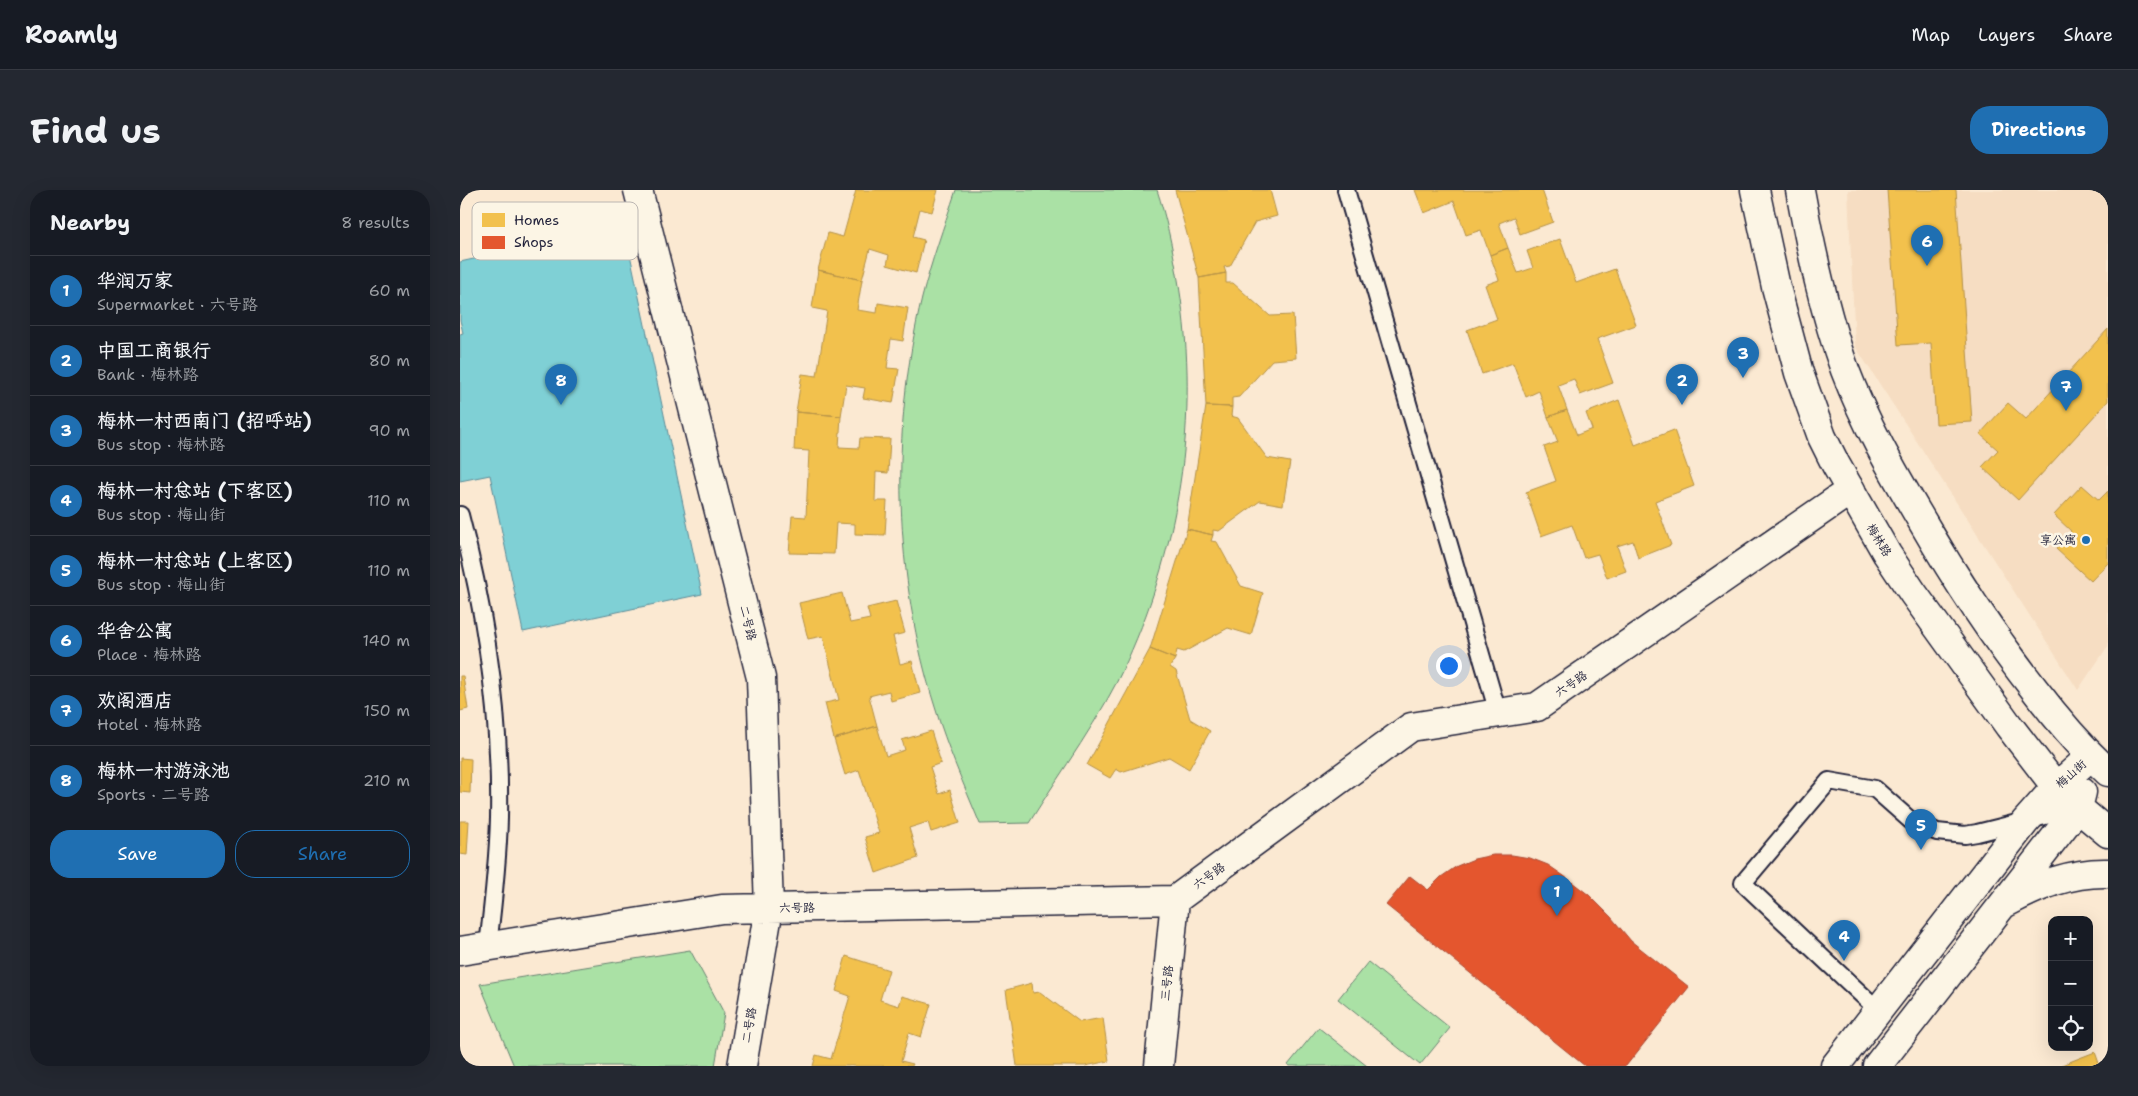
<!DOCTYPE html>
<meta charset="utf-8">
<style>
:root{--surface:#171b24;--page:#242831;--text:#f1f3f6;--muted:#9ea1a6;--line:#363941;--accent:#1f6fb2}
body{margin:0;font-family:"Shantell Sans","LXGW WenKai TC",sans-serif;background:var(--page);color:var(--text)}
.controls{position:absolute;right:15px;bottom:15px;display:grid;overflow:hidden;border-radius:10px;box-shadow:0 5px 20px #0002}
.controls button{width:45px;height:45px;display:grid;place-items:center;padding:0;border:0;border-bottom:1px solid var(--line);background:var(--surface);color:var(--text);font:25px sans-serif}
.you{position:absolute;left:988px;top:475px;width:18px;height:18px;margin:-12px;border:4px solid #fff;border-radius:50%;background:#1a73e8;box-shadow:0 0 0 8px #1a73e833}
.badge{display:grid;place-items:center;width:32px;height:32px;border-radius:50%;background:var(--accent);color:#fff;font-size:16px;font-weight:700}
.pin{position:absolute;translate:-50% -41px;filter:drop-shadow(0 1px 2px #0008)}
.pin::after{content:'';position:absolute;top:26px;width:18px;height:15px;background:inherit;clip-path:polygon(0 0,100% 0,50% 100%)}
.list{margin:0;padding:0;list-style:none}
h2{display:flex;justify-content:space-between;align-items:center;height:65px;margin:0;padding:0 20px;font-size:21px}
h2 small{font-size:16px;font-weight:400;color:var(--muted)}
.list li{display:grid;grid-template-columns:32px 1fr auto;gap:15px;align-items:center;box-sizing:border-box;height:70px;padding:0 20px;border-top:1px solid var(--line)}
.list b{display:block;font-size:19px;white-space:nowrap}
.list p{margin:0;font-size:16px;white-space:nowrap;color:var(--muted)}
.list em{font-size:16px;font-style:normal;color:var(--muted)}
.actions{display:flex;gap:10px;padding:15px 20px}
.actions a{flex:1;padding:11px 0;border:1px solid var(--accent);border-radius:20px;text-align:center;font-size:18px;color:var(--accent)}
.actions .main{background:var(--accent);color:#fff}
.icon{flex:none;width:28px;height:28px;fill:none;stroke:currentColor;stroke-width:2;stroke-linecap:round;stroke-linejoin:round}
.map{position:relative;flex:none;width:1648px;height:876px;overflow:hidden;border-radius:20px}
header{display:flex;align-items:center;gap:30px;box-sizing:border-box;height:70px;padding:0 25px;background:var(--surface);border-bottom:1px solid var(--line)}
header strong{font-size:24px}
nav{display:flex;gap:28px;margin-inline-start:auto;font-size:18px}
.intro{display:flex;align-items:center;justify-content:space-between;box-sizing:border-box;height:120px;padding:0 30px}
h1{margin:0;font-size:35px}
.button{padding:12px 22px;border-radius:20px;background:var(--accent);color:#fff;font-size:18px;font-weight:700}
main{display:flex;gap:30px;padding:0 30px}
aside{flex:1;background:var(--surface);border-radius:20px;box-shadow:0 5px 20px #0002}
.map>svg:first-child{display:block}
.built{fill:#f6ddc2}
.green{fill:#aae1a5;stroke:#668270}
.water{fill:#7fd0d5;stroke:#5a8a97}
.homes{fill:#f2c14e;stroke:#b49148}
.shops{fill:#e4572e;stroke:#aa4732}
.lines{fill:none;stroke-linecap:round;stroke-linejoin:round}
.lane-casing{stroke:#22223b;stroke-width:20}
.street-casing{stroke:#22223b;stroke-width:31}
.secondary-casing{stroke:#22223b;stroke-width:31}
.lane{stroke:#fcf5e5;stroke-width:16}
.street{stroke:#fcf5e5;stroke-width:28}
.secondary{stroke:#fcf5e5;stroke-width:28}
.poi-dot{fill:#1f6fb2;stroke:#fcf5e5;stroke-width:2}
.labels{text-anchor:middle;stroke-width:5;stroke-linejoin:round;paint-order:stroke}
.street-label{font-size:12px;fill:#22223b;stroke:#fcf5e5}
.poi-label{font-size:12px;fill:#22223b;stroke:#fcf5e5;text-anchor:end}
.key{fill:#fcf5e5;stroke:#bbb6b2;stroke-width:1}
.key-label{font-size:14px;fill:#22223b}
</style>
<header>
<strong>Roamly</strong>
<nav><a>Map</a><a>Layers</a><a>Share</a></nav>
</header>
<div class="intro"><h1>Find us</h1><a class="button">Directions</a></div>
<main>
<aside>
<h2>Nearby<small>8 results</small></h2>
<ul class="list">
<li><span class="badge">1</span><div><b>华润万家</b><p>Supermarket · 六号路</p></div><em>60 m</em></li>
<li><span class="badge">2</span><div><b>中国工商银行</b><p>Bank · 梅林路</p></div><em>80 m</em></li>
<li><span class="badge">3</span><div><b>梅林一村西南门 (招呼站)</b><p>Bus stop · 梅林路</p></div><em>90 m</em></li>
<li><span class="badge">4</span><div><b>梅林一村总站 (下客区)</b><p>Bus stop · 梅山街</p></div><em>110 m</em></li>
<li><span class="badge">5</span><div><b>梅林一村总站 (上客区)</b><p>Bus stop · 梅山街</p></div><em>110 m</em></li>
<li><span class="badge">6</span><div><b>华舍公寓</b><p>Place · 梅林路</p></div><em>140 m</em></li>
<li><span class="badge">7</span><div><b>欢阁酒店</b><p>Hotel · 梅林路</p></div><em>150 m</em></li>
<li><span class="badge">8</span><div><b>梅林一村游泳池</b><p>Sports · 二号路</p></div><em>210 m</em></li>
</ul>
<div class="actions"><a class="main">Save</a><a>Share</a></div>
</aside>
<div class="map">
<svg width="1648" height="876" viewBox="0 0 1648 876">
<rect width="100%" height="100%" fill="#fbe9d2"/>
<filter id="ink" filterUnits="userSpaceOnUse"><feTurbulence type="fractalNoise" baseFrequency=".02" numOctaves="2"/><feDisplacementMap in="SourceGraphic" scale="10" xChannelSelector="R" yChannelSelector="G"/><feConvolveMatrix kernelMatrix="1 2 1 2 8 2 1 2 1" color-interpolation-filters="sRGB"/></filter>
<g filter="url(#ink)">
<!-- built -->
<path class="built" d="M1388,0H1648V456L1618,500L1395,156Z"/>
<!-- green -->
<path class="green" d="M496,0H697C706,27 712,56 717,84C741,216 722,350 667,471C641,528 602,580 569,633L520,634C504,595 487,557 475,517C434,387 430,241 462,108C471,72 484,36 496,0Z
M230,760L264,823L255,876H54L20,794Z
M908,772L990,838L960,875L878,809Z
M859,837V838L907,876H830L828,875Z"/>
<!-- water -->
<path class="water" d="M164,36L242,404L63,442L30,285L0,291V144L3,143L0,130V72Z"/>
<!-- homes -->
<path class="homes" d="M396,0H478L472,22L460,19L453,47L464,50L456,83L427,75L429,65L410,59L402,90L358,80L368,43L383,47Z
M715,0H810L817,26L795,32L770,76L764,77L766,83L739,88Z
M955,0H1082L1093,32L1060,44L1054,27L1039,33L1048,58L1030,65L1021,40L1006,45L994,11L964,23Z
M1427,0H1496L1512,232L1476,234L1471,153L1438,155Z
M1100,49L1116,93L1155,79L1176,135L1137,149L1153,193L1120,205L1114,189L1098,195L1107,220L1088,227L1079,201L1066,207L1053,173L1022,184L1007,140L1037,129L1025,95L1039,90L1030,65L1048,58L1058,83L1073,78L1067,61Z
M358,80L402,90L397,120L417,123L418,113L448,118L443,151L431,149L427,178L439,179L433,213L403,208L405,198L386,195L381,226L336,222L342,184L357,186L367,121L352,118Z
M766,83V93H773L810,126L833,125L836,168L812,170L779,207L772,208V217L746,216L739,88Z
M1648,139V211L1558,310L1522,277L1538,260L1520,244L1548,213L1566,229Z
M1159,210L1175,255L1214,240L1234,296L1195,311L1211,355L1178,368L1173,351L1157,356L1166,381L1147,388L1138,364L1124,368L1112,335L1081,346L1066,302L1096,291L1084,257L1098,252L1088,227L1107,220L1117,245L1132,239L1126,223Z
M746,216L772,217L771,226L778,228L807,268L830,272L823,315L800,311L759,341L753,340V345L727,339Z
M336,222L381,226L379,257L399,258L400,248L430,249L428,283L416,282L415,311H427L425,345L395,344V334L376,333L374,364L329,363L332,326L346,327L349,261L334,260Z
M1622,295L1639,310L1648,301V373L1631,391L1596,359L1611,341L1594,325Z
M727,339L753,345L751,351L757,352L781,396L803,403L791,445L768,438L724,462L717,460L715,469L690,459Z
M382,403L390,433L410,429L407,418L436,411L445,443L433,446L440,474L452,471L460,503L431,511L429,501L409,506L417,536L374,549L365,513L379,510L363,446L348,449L339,413Z
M690,459L715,469L710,477L716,481L730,529L750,541L729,579L709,567L661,582L656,579L650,588L627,575Z
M0,486H3L8,519L0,521Z
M417,536L426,566L445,560L442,550L471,541L481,573L470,577L479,604L490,600L500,633L471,642L468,632L449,638L458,668L416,683L405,647L419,643L399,580L385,585L374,549Z
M0,568L11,569L10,603L0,602Z
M0,631H9L7,665L0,664Z
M386,766L429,780L420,810L439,816L442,806L471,814L461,847L449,843L441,871L453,874L452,876H353L356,865L371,869L390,806L376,801Z
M572,793L573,803L580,802L620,832L643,828L649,871L625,876H557L546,800Z
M1635,862L1640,876H1599Z"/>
<!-- shops -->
<path class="shops" d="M1033,665H1052L1070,668L1088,675L1104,686L1129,705L1151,727L1171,751L1229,797L1166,876H1125L926,715L950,686L968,700L981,687L997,676L1014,669Z"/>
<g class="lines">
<!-- lane casing -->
<g class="lane-casing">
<path id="lane" d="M886,0L1038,523
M0,325C26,424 41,525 39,628C38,671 33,714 28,756
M1418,820L1283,693L1369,591L1415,599L1450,630L1477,642L1505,645L1517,643L1617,618"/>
</g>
<!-- street casing -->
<g class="street-casing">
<path id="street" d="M178,0L301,488L309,718L282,876
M0,761L262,719L715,710L951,537L1077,517L1391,300
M699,876L715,710"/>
</g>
<!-- secondary casing -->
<g class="secondary-casing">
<path id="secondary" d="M1295,0L1316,97L1339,183L1362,247L1376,275L1427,364L1453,403L1549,536L1596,597L1618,618L1648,643
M1340,0C1351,60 1364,122 1385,180C1405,233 1433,282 1462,331C1496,390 1533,446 1575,500C1597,529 1621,557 1648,582
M1546,713C1579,695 1611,682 1648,683
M1375,876L1565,632L1596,597L1631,566
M1417,876L1618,618L1622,602"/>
</g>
<!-- lane -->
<use href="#lane" class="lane"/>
<!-- street -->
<use href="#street" class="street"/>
<!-- secondary -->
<use href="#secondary" class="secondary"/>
</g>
</g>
<!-- markers -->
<circle class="poi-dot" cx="1626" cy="350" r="5"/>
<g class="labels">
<!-- street labels -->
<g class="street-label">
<text transform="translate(1419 350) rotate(59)" y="4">梅林路</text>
<text transform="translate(288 433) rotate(76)" y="4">二号路</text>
<text transform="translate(1111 494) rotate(-35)" y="4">六号路</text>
<text transform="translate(1611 584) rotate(-42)" y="4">梅山街</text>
<text transform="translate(749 686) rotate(-36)" y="4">六号路</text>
<text transform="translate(337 718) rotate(-1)" y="4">六号路</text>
<text transform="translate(707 793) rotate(-84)" y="4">三号路</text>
<text transform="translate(289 835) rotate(-80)" y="4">二号路</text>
</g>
<!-- poi labels -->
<g class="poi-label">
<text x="1616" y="354">享公寓</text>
</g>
</g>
<!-- legend -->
<rect x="12" y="12" width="166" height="58" rx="8" class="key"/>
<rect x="22" y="23" width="23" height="14" fill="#f2c14e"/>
<rect x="22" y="46" width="23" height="13" fill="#e4572e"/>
<g class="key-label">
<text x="54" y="35">Homes</text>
<text x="54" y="57">Shops</text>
</g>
</svg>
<div class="controls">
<button>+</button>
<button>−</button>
<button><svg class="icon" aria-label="locate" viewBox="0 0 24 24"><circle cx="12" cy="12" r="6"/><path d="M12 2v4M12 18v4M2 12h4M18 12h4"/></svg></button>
</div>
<div class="you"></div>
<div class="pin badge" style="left:1097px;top:726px">1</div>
<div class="pin badge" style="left:1222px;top:215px">2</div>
<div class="pin badge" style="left:1283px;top:188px">3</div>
<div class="pin badge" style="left:1384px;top:771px">4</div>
<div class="pin badge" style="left:1461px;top:660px">5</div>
<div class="pin badge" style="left:1467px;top:76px">6</div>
<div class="pin badge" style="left:1606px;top:221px">7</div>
<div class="pin badge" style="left:101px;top:215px">8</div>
</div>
</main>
